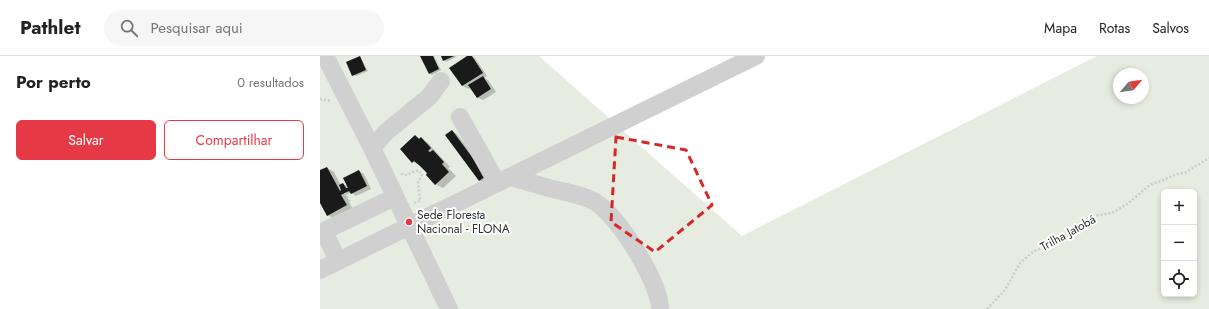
<!DOCTYPE html>
<html lang="pt">
<meta charset="utf-8">
<style>
:root{--surface:#fff;--page:#f6f6f6;--text:#222;--muted:#767676;--line:#e0e0e0;--accent:#e63946}
body{margin:0;font-family:Jost,sans-serif;background:var(--page);color:var(--text)}
.controls{position:absolute;right:12px;bottom:12px;display:grid;overflow:hidden;border-radius:6px;box-shadow:0 2px 6px #0003}
.controls button{width:36px;height:36px;display:grid;place-items:center;padding:0;border:0;border-bottom:1px solid var(--line);background:var(--surface);color:var(--text);font:20px sans-serif}
.compass{position:absolute;left:793px;top:12px;width:36px;height:36px;border-radius:50%;background:var(--surface);box-shadow:0 2px 6px #0003;rotate:61deg}
.list{margin:0;padding:0;list-style:none}
h2{display:flex;justify-content:space-between;align-items:center;height:52px;margin:0;padding:0 16px;font-size:17px}
h2 small{font-size:13px;font-weight:400;color:var(--muted)}
.actions{display:flex;gap:8px;padding:12px 16px}
.actions a{flex:1;padding:9px 0;border:1px solid var(--accent);border-radius:6px;text-align:center;font-size:14px;color:var(--accent)}
.actions .main{background:var(--accent);color:#fff}
.icon{flex:none;width:22px;height:22px;fill:none;stroke:currentColor;stroke-width:2;stroke-linecap:round;stroke-linejoin:round}
.map{position:relative;flex:none;width:889px;height:253px;overflow:hidden}
header{display:flex;align-items:center;gap:24px;box-sizing:border-box;height:56px;padding:0 20px;background:var(--surface);border-bottom:1px solid var(--line)}
header strong{font-size:19px}
nav{display:flex;gap:22px;margin-inline-start:auto;font-size:14px}
.search{width:280px;height:36px;background:var(--page);display:flex;align-items:center;gap:10px;box-sizing:border-box;padding:0 14px;border-radius:22px;color:var(--muted);font-size:15px}
main{display:flex}
aside{flex:1;background:var(--surface)}
.map>svg:first-child{display:block}
.green{fill:#e6ecdf;fill-rule:evenodd}
.shadow{fill:#0003}
.building{fill:#1a1a1a}
.lines{fill:none;stroke-linecap:round;stroke-linejoin:round}
.path{stroke:#cdcdcd;stroke-width:2.5;stroke-dasharray:2 2;stroke-linecap:butt}
.minor{stroke:#d0d0d0;stroke-width:18}
.marked{fill:none;stroke:#d62828;stroke-width:3;stroke-dasharray:8 5;stroke-linejoin:round}
.poi-dot{fill:#e63946;stroke:#fff;stroke-width:1.5}
.labels{text-anchor:middle;stroke-width:4;stroke-linejoin:round;paint-order:stroke}
.poi-label{font-size:12px;fill:#333;stroke:#fff;text-anchor:start}
.street-label{font-size:12px;fill:#333;stroke:#fff}
</style>
<header>
<strong>Pathlet</strong>
<div class="search"><svg class="icon" aria-label="search" viewBox="0 0 24 24"><circle cx="10" cy="10" r="6"/><path d="M15 15l6 6"/></svg>Pesquisar aqui</div>
<nav><a>Mapa</a><a>Rotas</a><a>Salvos</a></nav>
</header>
<main>
<aside>
<h2>Por perto<small>0 resultados</small></h2>
<ul class="list">
</ul>
<div class="actions"><a class="main">Salvar</a><a>Compartilhar</a></div>
</aside>
<div class="map">
<svg width="889" height="253" viewBox="0 0 889 253">
<rect width="100%" height="100%" fill="#fff"/>
<!-- green -->
<path class="green" d="M0,0H219L422,180L777,0H889V253H0ZM799,18H823V42H799ZM844,136H874V238H844Z"/>
<!-- shadow -->
<path class="shadow" d="M101,0H114L121,14L112,19L110,18Z
M122,0H135L136,1L126,6Z
M149,0L155,2L167,20L164,22L168,24L176,36L163,44L158,42L151,31L148,33L143,30L131,12Z
M40,1L48,15L36,20L33,19Z
M132,75L137,78L170,123L164,127L159,124Z
M95,80L108,87L130,111L128,112L136,120L123,132L115,128L101,109L93,106Z
M7,112L14,116L21,130L23,128L29,131L39,115L44,118L51,133L36,140L31,136L26,139L33,154L15,163L7,159L0,144V115Z"/>
<!-- building -->
<path class="building" d="M40,0L46,14L32,20L26,6Z
M100,0H113L119,13L109,18Z
M121,0H134L123,5Z
M147,0H152L163,17L142,30L129,12Z
M163,20L171,33L157,42L148,29Z
M132,74L166,120L159,125L125,79Z
M95,79L99,83L101,81L111,92L108,95L110,96L113,94L124,106L122,108L129,116L115,129L106,119L107,117L100,110L94,105L92,107L80,93Z
M7,111L20,135L21,134L19,129L23,127L26,132H28L23,122L39,114L47,130L31,138L29,135L21,139L27,149L7,160L0,147V114Z"/>
<g class="lines">
<!-- path -->
<path class="path" d="M0,43L11,45
M81,118L86,119L98,114L102,119L98,126L100,145L94,147
M25,137L30,146
M667,253L685,234L700,207L714,195L728,190L773,160L792,157L806,149L830,129L858,118L865,117L889,102"/>
<!-- minor -->
<path class="minor" d="M5,0L52,92L129,253
M140,61L177,127
M52,92L66,76L109,41L121,25
M190,121C205,125 221,130 237,134C249,137 264,139 275,146C298,159 340,227 340,253
M18,205L4,175L75,141
M0,214L436,0"/>
</g>
<!-- marked area -->
<path class="marked" d="M296,81L366,94L392,149L335,196L291,166Z"/>
<!-- markers -->
<circle class="poi-dot" cx="89" cy="166" r="4"/>
<g class="labels">
<!-- poi labels -->
<g class="poi-label">
<text x="97" y="163">Sede Floresta<tspan x="97" dy="14">Nacional - FLONA</tspan></text>
</g>
<!-- street labels -->
<g class="street-label">
<text transform="translate(748 177) rotate(-29)" y="4">Trilha Jatobá</text>
</g>
</g>
</svg>
<div class="controls">
<button>+</button>
<button>−</button>
<button><svg class="icon" aria-label="locate" viewBox="0 0 24 24"><circle cx="12" cy="12" r="6"/><path d="M12 2v4M12 18v4M2 12h4M18 12h4"/></svg></button>
</div>
<svg class="compass" viewBox="-18 -18 36 36"><path d="M0-13l5 13h-10z" fill="#e53935"/><path d="M0 13l5-13h-10z" fill="#767676"/></svg>
</div>
</main>
